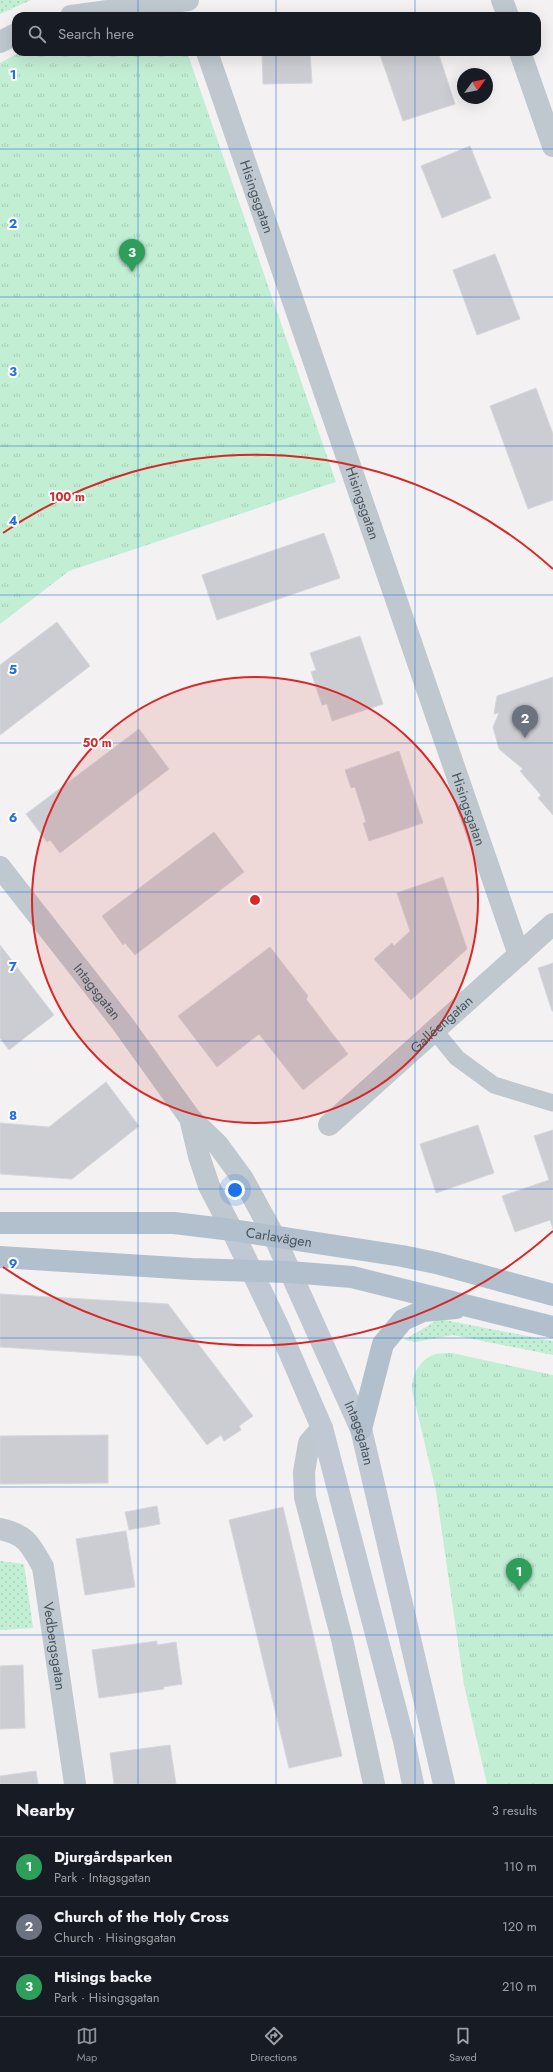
<!DOCTYPE html>
<meta charset="utf-8">
<style>
:root{--surface:#171b24;--page:#20242c;--text:#f1f3f6;--muted:#9ea1a6;--line:#363941;--accent:#8c9099}
body{margin:0;font-family:Jost,sans-serif;background:var(--page);color:var(--text)}
.compass{position:absolute;left:457px;top:68px;width:36px;height:36px;border-radius:50%;background:var(--surface);box-shadow:0 4px 16px #0002;rotate:57deg}
.you{position:absolute;left:235px;top:1190px;width:14px;height:14px;margin:-10px;border:3px solid #fff;border-radius:50%;background:#1a73e8;box-shadow:0 0 0 6px #1a73e833}
.badge{display:grid;place-items:center;width:26px;height:26px;border-radius:50%;background:var(--accent);color:#fff;font-size:13px;font-weight:700}
.pin{position:absolute;translate:-50% -33px;filter:drop-shadow(0 1px 2px #0008)}
.pin::after{content:'';position:absolute;top:21px;width:14px;height:12px;background:inherit;clip-path:polygon(0 0,100% 0,50% 100%)}
.list{margin:0;padding:0;list-style:none}
h2{display:flex;justify-content:space-between;align-items:center;height:52px;margin:0;padding:0 16px;font-size:17px}
h2 small{font-size:13px;font-weight:400;color:var(--muted)}
.list li{display:grid;grid-template-columns:26px 1fr auto;gap:12px;align-items:center;box-sizing:border-box;height:60px;padding:0 16px;border-top:1px solid var(--line)}
.list b{display:block;font-size:15px;white-space:nowrap}
.list p{margin:0;font-size:13px;white-space:nowrap;color:var(--muted)}
.list em{font-size:13px;font-style:normal;color:var(--muted)}
.icon{flex:none;width:22px;height:22px;fill:none;stroke:currentColor;stroke-width:2;stroke-linecap:round;stroke-linejoin:round}
.map{position:relative;flex:none;width:553px;height:1784px;overflow:hidden}
.search{position:absolute;background:var(--surface);box-shadow:0 4px 16px #0002;left:12px;right:12px;top:12px;height:44px;display:flex;align-items:center;gap:10px;box-sizing:border-box;padding:0 14px;border-radius:12px;color:var(--muted);font-size:15px}
.sheet{height:232px;background:var(--surface)}
nav{display:flex;justify-content:space-around;align-items:center;box-sizing:border-box;height:56px;border-top:1px solid var(--line);background:var(--surface);font-size:11px;color:var(--muted)}
nav a{display:grid;justify-items:center;gap:2px}
nav .on{color:var(--accent)}
.map>svg:first-child{display:block}
.grass{fill:url(#grass-dots)}
.park{fill:url(#park-tufts)}
.building{fill:#cbcdd3;stroke:#d5d7dc}
.lines{fill:none;stroke-linecap:round;stroke-linejoin:round}
.service{stroke:#bfc8cf;stroke-width:17}
.minor{stroke:#bfc8cf;stroke-width:22}
.tertiary{stroke:#bfc8cf;stroke-width:22}
.secondary{stroke:#c0c9d3;stroke-width:22}
.primary{stroke:#b2c0ce;stroke-width:22}
.grid{fill:none;stroke:#2170dd;stroke-width:1;stroke-opacity:0.55}
.ring{fill:none;stroke:#d62828;stroke-width:2}
.labels{text-anchor:middle;stroke-width:4;stroke-linejoin:round;paint-order:stroke}
.street-label{font-size:14px;fill:#49545e;stroke:#fff}
.grid-label{font-size:13px;text-anchor:middle;font-weight:bold;fill:#2170dd;stroke:#fff;stroke-width:4;stroke-linejoin:round;paint-order:stroke}
.centre{fill:#d62828;stroke:#fff;stroke-width:2}
.ring-label{font-size:12px;text-anchor:middle;font-weight:bold;fill:#d62828;stroke:#fff;stroke-width:4;stroke-linejoin:round;paint-order:stroke}
</style>
<div class="map">
<svg width="553" height="1784" viewBox="0 0 553 1784">
<defs>
<pattern id="grass-dots" width="8" height="8" patternUnits="userSpaceOnUse"><rect width="8" height="8" fill="#c2eed4"/><path d="M2 2h.1M6 6h.1" fill="none" stroke="#a8ceb8" stroke-width="1.8" stroke-linecap="round"/></pattern>
<pattern id="park-tufts" width="24" height="20" patternUnits="userSpaceOnUse"><rect width="24" height="20" fill="#c2eed4"/><path d="M3 7l-1-3M5 7V3M7 7l1-3M15 17l-1-3M17 17v-4M19 17l1-3" fill="none" stroke="#a8ceb8"/></pattern>
</defs>
<rect width="100%" height="100%" fill="#f3f1f1"/>
<!-- grass -->
<path class="grass" d="M0,0H31L0,14Z
M439,1319L553,1341V1355L453,1335L416,1342L404,1340Z
M0,1561L24,1564L33,1628L0,1630Z"/>
<!-- park -->
<path class="park" d="M20,52H187L336,482L69,571L0,624V63Z
M452,1353L553,1375V1784H487L464,1685L436,1491L412,1390C411,1375 421,1358 436,1354C441,1353 447,1353 452,1353Z"/>
<!-- building -->
<path class="building" d="M262,52H310L312,83L263,84Z
M379,52H438L455,104L403,121Z
M470,146L491,198L442,218L421,166Z
M495,254L520,319L477,335L453,270Z
M536,388L553,434V500L528,509L490,406Z
M324,533L340,578L217,620L202,575Z
M57,622L90,666L0,735V665Z
M360,636L383,704L332,721L327,704L322,705L311,672L316,670L310,653Z
M553,677V815L538,798L541,795L520,771L523,769L499,749L493,727L499,713L494,714L497,696Z
M139,729L169,769L60,853L50,840L47,842L26,814Z
M399,751L423,823L369,841L363,823L366,822L355,787L351,788L345,770Z
M214,832L244,872L135,955L125,943L123,945L102,916Z
M443,877L467,949L411,1000L374,959L392,943L394,946L410,931L397,893Z
M0,945L54,1015L9,1050L0,1038Z
M270,947L308,996L306,999L348,1054L303,1090L259,1034L217,1067L178,1016Z
M553,963V1011H552L538,968Z
M106,1082L139,1126L72,1179L0,1174V1123L49,1127Z
M478,1125L494,1173L436,1193L420,1144Z
M553,1130V1229L550,1220L515,1232L502,1196L549,1180L534,1136Z
M0,1294L168,1304L253,1416L239,1426L241,1430L224,1441L221,1435L207,1445L140,1356L0,1347Z
M108,1435V1483L0,1484V1436Z
M157,1506L160,1524L129,1530L125,1512Z
M283,1507L342,1756L289,1768L229,1520Z
M126,1531L135,1587L85,1595L76,1539Z
M157,1641V1645L176,1642L182,1684L163,1687L164,1689L99,1698L92,1650Z
M23,1665L25,1728L0,1729V1666Z
M170,1745L176,1784H114L110,1753Z
M36,1771L38,1784H0V1776Z"/>
<g class="lines">
<!-- service -->
<path class="service" d="M434,1030L457,1058L494,1085L553,1103"/>
<!-- minor -->
<g class="minor">
<path d="M502,0L508,16"/>
<path d="M71,16L188,0"/>
<path d="M0,42L16,34"/>
<path id="s1" d="M207,52L519,955"/>
<path d="M520,52L553,146"/>
<path id="s2" d="M329,1125L553,924"/>
<path d="M322,1428L309,1443L304,1472L305,1497L342,1639L374,1784"/>
<path id="s3" d="M0,1529C27,1535 30,1544 43,1567L75,1784"/>
</g>
<!-- tertiary -->
<g class="tertiary">
<path id="s4" d="M0,867L122,1023L190,1118L218,1145L243,1179L274,1236"/>
<path d="M190,1118L199,1156L209,1186L232,1230"/>
</g>
<!-- secondary -->
<g class="secondary">
<path d="M232,1230L278,1326L322,1428L404,1741L413,1784"/>
<path id="s5" d="M274,1236L361,1429L444,1784"/>
</g>
<!-- primary -->
<g class="primary">
<path id="s6" d="M0,1223H174L232,1230L402,1256L436,1263L553,1295"/>
<path d="M0,1257L192,1269L289,1272L352,1277L553,1327"/>
<path d="M361,1429L383,1344L403,1320L423,1311L456,1308"/>
</g>
</g>
<!-- grid -->
<path class="grid" d="M138,0V16M276,0V16M415,0V16M138,52V1784M276,52V1784M415,52V1784M0,149H553M0,297H553M0,446H553M0,595H553M0,743H553M0,892H553M0,1041H553M0,1189H553M0,1338H553M0,1487H553M0,1635H553"/>
<!-- distance rings -->
<circle cx="255" cy="900" r="223" fill="#d62828" fill-opacity=".12"/>
<g class="ring">
<circle cx="255" cy="900" r="223"/>
<path d="M553 1231A445 445 0 0 1 3 1267M3 533A445 445 0 0 1 553 569"/>
</g>
<g class="labels">
<!-- street labels -->
<g class="street-label">
<text dy="5" stroke="none"><textPath href="#s1" startOffset="153">Hisingsgatan</textPath></text>
<text dy="5" stroke="none"><textPath href="#s1" startOffset="477">Hisingsgatan</textPath></text>
<text dy="5" stroke="none"><textPath href="#s1" startOffset="801">Hisingsgatan</textPath></text>
<text dy="5" stroke="none"><textPath href="#s4" startOffset="158">Intagsgatan</textPath></text>
<text dy="5" stroke="none"><textPath href="#s2" startOffset="151">Galléengatan</textPath></text>
<text dy="5" stroke="none"><textPath href="#s6" startOffset="280">Carlavägen</textPath></text>
<text dy="5" stroke="none"><textPath href="#s5" startOffset="215">Intagsgatan</textPath></text>
<text dy="5" stroke="none"><textPath href="#s3" startOffset="140">Vedbergsgatan</textPath></text>
</g>
</g>
<g class="grid-label">
<text x="13" y="79">1</text>
<text x="13" y="228">2</text>
<text x="13" y="376">3</text>
<text x="13" y="525">4</text>
<text x="13" y="674">5</text>
<text x="13" y="822">6</text>
<text x="13" y="971">7</text>
<text x="13" y="1120">8</text>
<text x="13" y="1268">9</text>
</g>
<circle cx="255" cy="900" r="6" class="centre"/>
<g class="ring-label">
<text x="67" y="501">100 m</text>
<text x="97" y="747">50 m</text>
</g>
</svg>
<svg class="compass" viewBox="-18 -18 36 36"><path d="M0-13l5 13h-10z" fill="#e53935"/><path d="M0 13l5-13h-10z" fill="#9ea1a6"/></svg>
<div class="you"></div>
<div class="pin badge" style="left:519px;top:1591px;background:#2e9e5b">1</div>
<div class="pin badge" style="left:525px;top:738px;background:#6b7280">2</div>
<div class="pin badge" style="left:132px;top:272px;background:#2e9e5b">3</div>
<div class="search"><svg class="icon" aria-label="search" viewBox="0 0 24 24"><circle cx="10" cy="10" r="6"/><path d="M15 15l6 6"/></svg>Search here</div>
</div>
<section class="sheet">
<h2>Nearby<small>3 results</small></h2>
<ul class="list">
<li><span class="badge" style="background:#2e9e5b">1</span><div><b>Djurgårdsparken</b><p>Park · Intagsgatan</p></div><em>110 m</em></li>
<li><span class="badge" style="background:#6b7280">2</span><div><b>Church of the Holy Cross</b><p>Church · Hisingsgatan</p></div><em>120 m</em></li>
<li><span class="badge" style="background:#2e9e5b">3</span><div><b>Hisings backe</b><p>Park · Hisingsgatan</p></div><em>210 m</em></li>
</ul>
</section>
<nav>
<a class="on"><svg class="icon" aria-label="map" viewBox="0 0 24 24"><path d="M3 6l6-2 6 2 6-2v14l-6 2-6-2-6 2zM9 4v14M15 6v14"/></svg>Map</a>
<a><svg class="icon" aria-label="directions" viewBox="0 0 24 24"><path d="M12 3l9 9-9 9-9-9zM9 14v-3h6M13 9l2 2-2 2"/></svg>Directions</a>
<a><svg class="icon" aria-label="saved" viewBox="0 0 24 24"><path d="M7 4h10v16l-5-4-5 4z"/></svg>Saved</a>
</nav>
